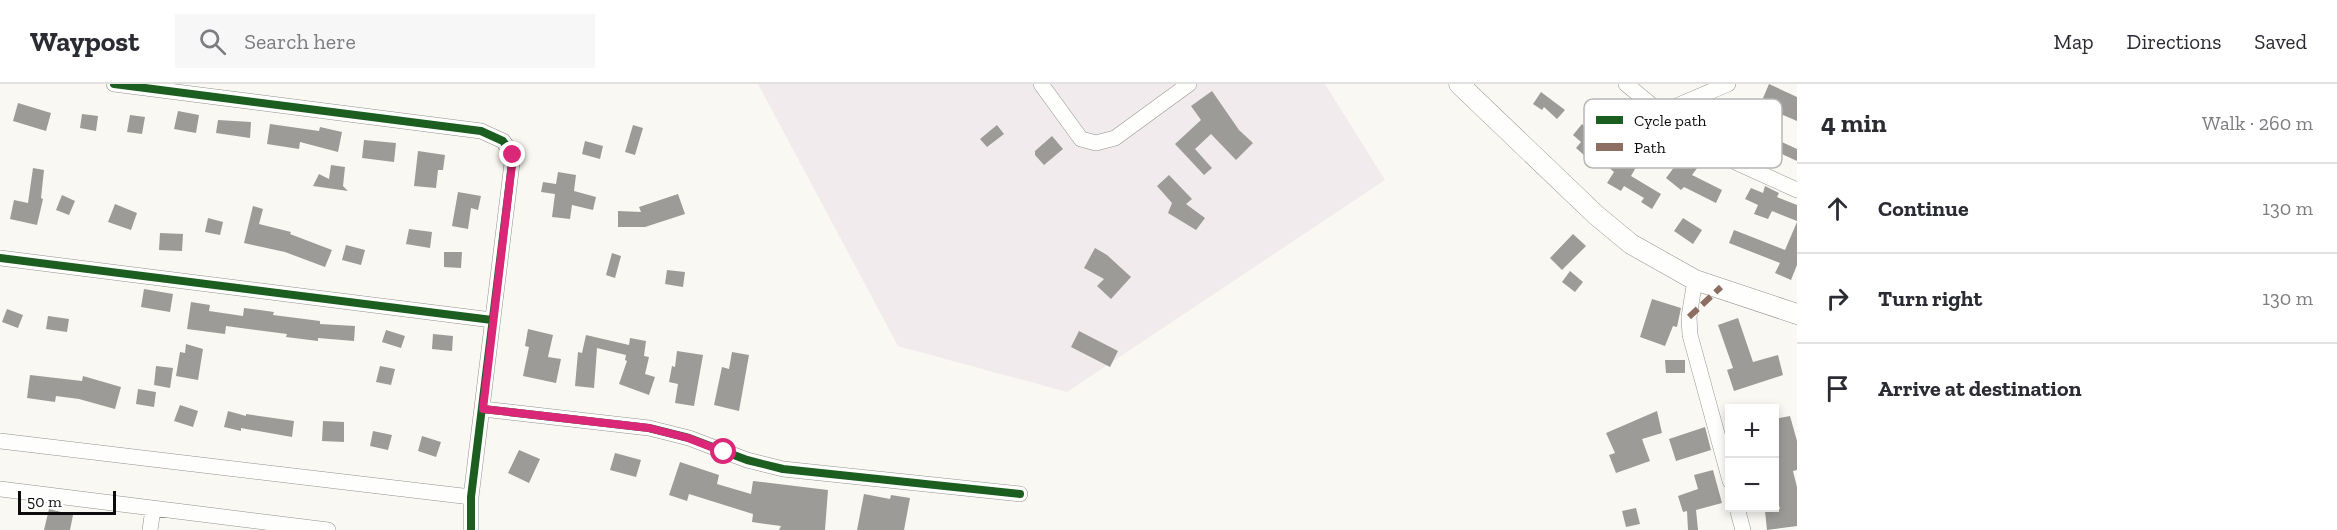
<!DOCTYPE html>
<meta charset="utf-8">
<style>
:root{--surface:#fff;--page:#f7f7f7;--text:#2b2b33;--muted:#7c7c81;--line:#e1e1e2}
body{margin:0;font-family:"Zilla Slab",serif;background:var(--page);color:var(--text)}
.controls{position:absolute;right:18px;bottom:18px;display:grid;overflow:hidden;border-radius:0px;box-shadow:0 3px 9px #0003}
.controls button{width:54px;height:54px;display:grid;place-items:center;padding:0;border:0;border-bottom:2px solid var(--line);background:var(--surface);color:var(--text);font:30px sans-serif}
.scale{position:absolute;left:18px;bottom:15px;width:98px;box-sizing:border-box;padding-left:6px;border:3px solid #0c0c0c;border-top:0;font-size:16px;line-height:21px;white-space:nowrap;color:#0c0c0c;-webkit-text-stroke:4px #fff;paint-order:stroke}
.stop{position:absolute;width:18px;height:18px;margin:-14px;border:4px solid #db2777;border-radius:50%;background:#fff}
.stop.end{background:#db2777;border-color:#fff;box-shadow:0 2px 6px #0008}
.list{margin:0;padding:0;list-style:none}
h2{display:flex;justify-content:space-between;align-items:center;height:78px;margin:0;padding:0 24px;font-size:26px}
h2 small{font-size:20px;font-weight:400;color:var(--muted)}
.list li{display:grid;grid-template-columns:39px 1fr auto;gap:18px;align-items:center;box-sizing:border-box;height:90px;padding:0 24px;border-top:2px solid var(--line)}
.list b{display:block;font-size:22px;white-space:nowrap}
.list em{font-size:20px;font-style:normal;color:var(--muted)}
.icon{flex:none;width:33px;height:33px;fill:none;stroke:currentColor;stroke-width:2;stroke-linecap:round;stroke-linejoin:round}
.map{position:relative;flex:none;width:1797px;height:446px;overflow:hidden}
header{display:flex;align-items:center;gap:36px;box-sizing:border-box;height:84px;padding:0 30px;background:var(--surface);border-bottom:2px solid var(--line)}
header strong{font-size:28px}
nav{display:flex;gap:33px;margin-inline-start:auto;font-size:21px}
.search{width:420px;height:54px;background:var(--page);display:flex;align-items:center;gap:15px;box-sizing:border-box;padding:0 21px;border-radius:0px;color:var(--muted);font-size:22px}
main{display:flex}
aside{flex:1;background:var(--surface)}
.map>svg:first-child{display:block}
.industrial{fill:#f1ebee}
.building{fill:#9c9b97}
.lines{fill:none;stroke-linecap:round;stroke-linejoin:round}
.minor-casing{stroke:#939290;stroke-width:16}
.tertiary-casing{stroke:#939290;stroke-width:21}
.minor{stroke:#fefefd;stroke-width:15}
.tertiary{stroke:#fefefd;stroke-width:20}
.quiet{stroke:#8d6e63;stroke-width:6;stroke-dasharray:12 6;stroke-linecap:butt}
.cycleway-casing{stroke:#fff;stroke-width:11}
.cycleway{stroke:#1b5e20;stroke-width:8}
.route{stroke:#db2777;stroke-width:8}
.key{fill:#fff;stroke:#b6b6b6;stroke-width:1.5}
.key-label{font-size:16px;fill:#0c0c0c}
</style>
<header>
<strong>Waypost</strong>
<div class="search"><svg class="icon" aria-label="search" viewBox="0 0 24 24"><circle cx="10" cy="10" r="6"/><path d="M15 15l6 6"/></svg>Search here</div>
<nav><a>Map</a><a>Directions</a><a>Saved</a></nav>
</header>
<main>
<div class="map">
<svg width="1797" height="446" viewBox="0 0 1797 446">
<rect width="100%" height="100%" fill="#faf8f2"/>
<!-- industrial -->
<path class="industrial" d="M758,0H1325L1385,96L1067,308L898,262Z"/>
<!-- building -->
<path class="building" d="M1769,0L1797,13V37L1783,31L1771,53L1797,65V77L1753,57L1759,44L1752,40Z
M1212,7L1239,46L1253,59L1236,76L1211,50L1195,65L1212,84L1204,91L1175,60L1201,36L1191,22Z
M1541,8L1565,26L1557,35L1544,23L1542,26L1533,20Z
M1624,14L1635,21L1631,27L1669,52L1665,58L1698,83L1692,91L1722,106L1716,119L1684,103L1681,106L1666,94L1675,82L1656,68L1651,74L1644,69L1631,92L1661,110L1652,125L1641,118L1644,114L1624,102L1621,107L1607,99L1614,88L1596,72L1602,65L1619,79L1622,75L1627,78L1646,54L1624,40L1620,46L1605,37L1615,20L1619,23Z
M18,19L51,29L46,47L13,37Z
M178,27L199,31L196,49L174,45Z
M82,30L98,32L96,47L80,44Z
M130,31L145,33L142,50L127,48Z
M218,36L251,38L250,54L216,49Z
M270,40L319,47L320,43L342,48L338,68L300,58L299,65L267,60Z
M1582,40L1599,55L1585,72L1576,64L1581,58L1573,51Z
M633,41L643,44L635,71L625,68Z
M997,41L1004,50L987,63L980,55Z
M1052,52L1063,65L1044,81L1035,71V67Z
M364,56L396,59L394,78L362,74Z
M585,57L603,62L600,75L582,70Z
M418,67L445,71L443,86H438L436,104L414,102Z
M331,81L345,83L343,102L348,107L313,102L319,90L329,95Z
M33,84L44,86L41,114L43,115L37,141L10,135L14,116L28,119Z
M558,88L576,91L574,107L596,113L593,126L572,121L570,135L552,133L555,110L541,108L543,98L556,100Z
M1169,91L1192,115L1186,120L1205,134L1196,146L1168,129L1172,119L1157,102Z
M1765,102L1779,109L1777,113L1797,121V137L1772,127L1768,135L1754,130L1758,121L1745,115L1751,104L1763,109Z
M458,108L481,112L478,126L471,124L468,145L452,142Z
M678,110L685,130L645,143H618V127L641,128L639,123Z
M62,111L75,117L69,131L56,126Z
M115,120L137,129L131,146L108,138Z
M253,122L263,125L259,140L291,148L290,150L332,166L325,183L285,168L244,159Z
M208,134L223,138L220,151L205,148Z
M1683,134L1702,146L1693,160L1674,147Z
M1797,138V181L1791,196L1775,189L1780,179L1729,159L1734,146L1785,166Z
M409,145L432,148L430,164L406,160Z
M160,149L183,150L182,167L159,166Z
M1573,150L1586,162L1562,186L1550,174Z
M346,161L365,166L361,181L342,176Z
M1095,164L1107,171L1131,193L1111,215L1097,202L1104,195L1084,184Z
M444,168H462L461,184L444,183Z
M612,169L621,172L615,194L606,191Z
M667,186L685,188L683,203L665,200Z
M1570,187L1583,198L1575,208L1562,198Z
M144,205L173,210L170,228L141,223Z
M1652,215L1681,224L1677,243L1673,242L1665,262L1640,253Z
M191,218L210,221L209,227L243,232L244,224L274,228L273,231L320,237V240L355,242L354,257L318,254V257L286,253L287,250L226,242L225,250L187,245Z
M7,225L23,231L18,244L2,238Z
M48,232L69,235L67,248L46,245Z
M1738,234L1753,278L1778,271L1783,291L1734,307L1727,286L1733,284L1718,241Z
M528,245L553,251L548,273L561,275L556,299L523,292L529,263L525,262Z
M386,246L405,252L401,264L382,258Z
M1079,247L1118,267L1110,283L1071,263Z
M433,250L453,252L452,267L432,265Z
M586,251L629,261L630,254L646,257L644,272L649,273L645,290L655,293L649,311L619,300L627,277L625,276L626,271L597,264L594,304L575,302L578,268L582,269Z
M186,260L203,265L198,296L176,292L180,268L185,269Z
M677,267L703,271L694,322L675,319L678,300L669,298L672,282L675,283Z
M732,268L749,271L739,327L714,321L722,283L729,285Z
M1665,276H1685V289H1666Z
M156,282L173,284L170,304L154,301Z
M380,282L395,285L391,301L376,298Z
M30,291L82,297L83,292L121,303L115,325L79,315L56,312L55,318L27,314Z
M138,305L156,308L154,323L136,320Z
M180,321L198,327L193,343L174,337Z
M228,327L246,332V330L294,337L292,353L241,344V347L224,343Z
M1657,327L1662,349L1642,355L1650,377L1616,389L1609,371L1615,369L1606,349Z
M1790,332L1797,357V386L1793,387L1797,403V442L1767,446L1765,427L1780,425L1774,403V335Z
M323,337L344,338V358L322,357Z
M1705,343L1711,366L1676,377L1669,355Z
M373,347L392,351L388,366L370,362Z
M422,352L441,358L436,373L418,367Z
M519,366L540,375L529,399L508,389Z
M615,369L641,376L636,393L610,386Z
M680,378L719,391L717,400L751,410L753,397L828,406L825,446H779L781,442L752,438L753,430L689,410L687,417L669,411Z
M1713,386L1722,419L1696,426L1698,446H1688L1687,427L1683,428L1678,412L1698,405L1694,391Z
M864,410L890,415L891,411L910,414L904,446H857Z
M1636,424L1640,440L1626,443L1622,427Z
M49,425L73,431L70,446H44Z"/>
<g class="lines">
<!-- minor casing -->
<g class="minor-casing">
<path id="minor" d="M114,0L481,47L503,57L513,71L471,413V446
M1041,0L1081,55L1096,59L1115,54L1189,0
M1626,0L1689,52L1715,69L1797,106
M1660,29L1728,0
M0,174L492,236
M1695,196L1689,233L1690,251L1730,397
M483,325L649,344L689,354L747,376L783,385L1020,410
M0,357L471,413
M0,405L328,446
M1737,424L1743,446
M150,446L153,425"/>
</g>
<!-- tertiary casing -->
<g class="tertiary-casing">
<path id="tertiary" d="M1459,0L1596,131L1631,160L1695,196L1797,230"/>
</g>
<!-- minor -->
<use href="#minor" class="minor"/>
<!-- tertiary -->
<use href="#tertiary" class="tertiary"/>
<!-- quiet -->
<path class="quiet" d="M1689,233L1721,203"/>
<!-- cycleway casing -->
<g class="cycleway-casing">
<path id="cycleway" d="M114,0L481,47L503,57L513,71L471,413V446
M0,174L492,236
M483,325L649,344L689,354L747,376L783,385L1020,410"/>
</g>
<!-- cycleway -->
<use href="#cycleway" class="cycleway"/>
</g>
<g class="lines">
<!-- route -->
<path class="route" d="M513,71L483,325L649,344L688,354L724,368"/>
</g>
<!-- legend -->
<rect x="1584" y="15" width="198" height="69" rx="9" class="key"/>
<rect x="1596" y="32" width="27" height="8" fill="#1b5e20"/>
<rect x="1596" y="59" width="27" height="8" fill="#8d6e63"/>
<g class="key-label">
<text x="1634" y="42">Cycle path</text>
<text x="1634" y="69">Path</text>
</g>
</svg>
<div class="controls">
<button>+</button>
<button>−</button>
</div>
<div class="scale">50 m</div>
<div class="stop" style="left:724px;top:368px"></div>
<div class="stop end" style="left:513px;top:71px"></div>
</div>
<aside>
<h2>4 min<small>Walk · 260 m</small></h2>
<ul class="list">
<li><svg class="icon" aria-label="ahead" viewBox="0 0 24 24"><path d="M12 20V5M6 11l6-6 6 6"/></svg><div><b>Continue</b></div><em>130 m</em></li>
<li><svg class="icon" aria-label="right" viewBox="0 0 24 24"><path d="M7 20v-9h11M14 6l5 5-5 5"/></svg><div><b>Turn right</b></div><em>130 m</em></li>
<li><svg class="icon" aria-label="arrive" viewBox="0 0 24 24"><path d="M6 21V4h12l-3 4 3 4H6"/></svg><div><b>Arrive at destination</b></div></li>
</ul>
</aside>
</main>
